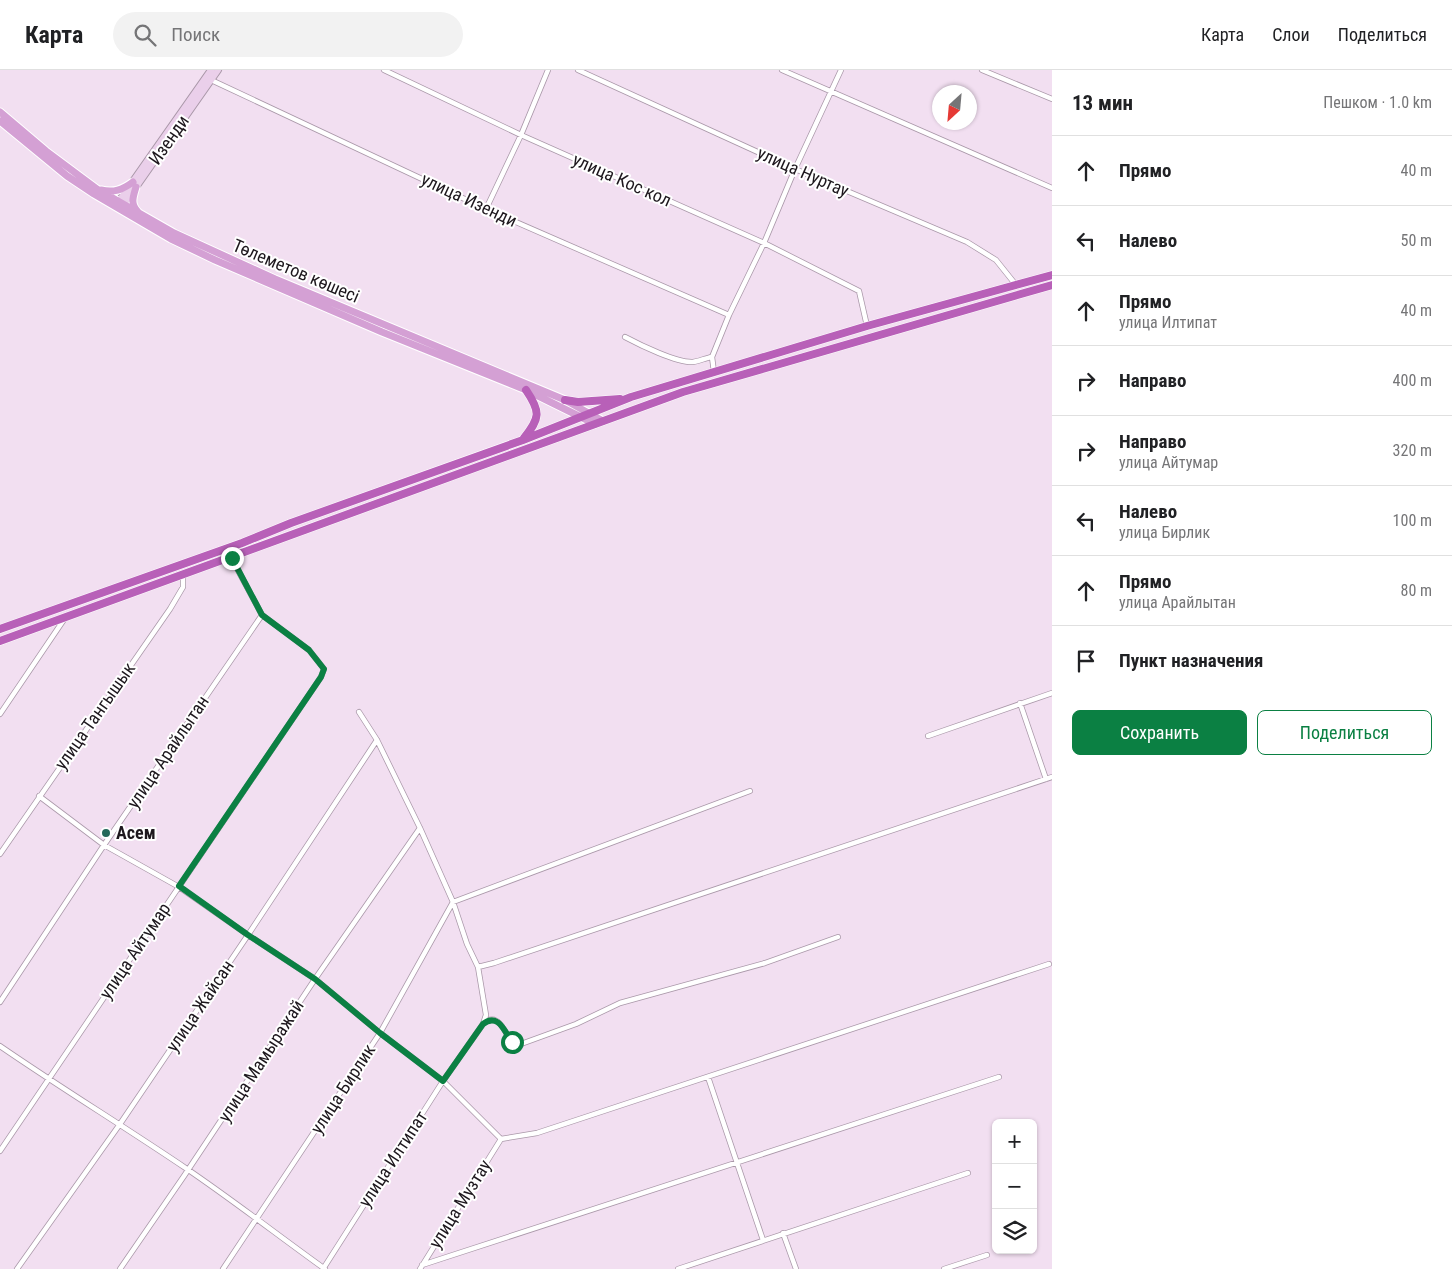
<!DOCTYPE html>
<html lang="ru">
<meta charset="utf-8">
<style>
:root{--surface:#fff;--page:#f2f2f2;--text:#202124;--muted:#757577;--line:#e0e0e0;--accent:#0b8043}
body{margin:0;font-family:"Roboto Condensed",sans-serif;background:var(--page);color:var(--text)}
.controls{position:absolute;right:15px;bottom:15px;display:grid;overflow:hidden;border-radius:8px;box-shadow:0 1px 4px #0004}
.controls button{width:45px;height:45px;display:grid;place-items:center;padding:0;border:0;border-bottom:1px solid var(--line);background:var(--surface);color:var(--text);font:25px sans-serif}
.compass{position:absolute;left:932px;top:15px;width:45px;height:45px;border-radius:50%;background:var(--surface);box-shadow:0 1px 4px #0004;rotate:206deg}
.stop{position:absolute;width:15px;height:15px;margin:-11px;border:4px solid #0b8043;border-radius:50%;background:#fff}
.stop.end{background:#0b8043;border-color:#fff;box-shadow:0 1px 5px #0008}
.list{margin:0;padding:0;list-style:none}
h2{display:flex;justify-content:space-between;align-items:center;height:65px;margin:0;padding:0 20px;font-size:21px}
h2 small{font-size:16px;font-weight:400;color:var(--muted)}
.list li{display:grid;grid-template-columns:32px 1fr auto;gap:15px;align-items:center;box-sizing:border-box;height:70px;padding:0 20px;border-top:1px solid var(--line)}
.list b{display:block;font-size:19px;white-space:nowrap}
.list p{margin:0;font-size:16px;white-space:nowrap;color:var(--muted)}
.list em{font-size:16px;font-style:normal;color:var(--muted)}
.actions{display:flex;gap:10px;padding:15px 20px}
.actions a{flex:1;padding:11px 0;border:1px solid var(--accent);border-radius:8px;text-align:center;font-size:18px;color:var(--accent)}
.actions .main{background:var(--accent);color:#fff}
.icon{flex:none;width:28px;height:28px;fill:none;stroke:currentColor;stroke-width:2;stroke-linecap:round;stroke-linejoin:round}
.map{position:relative;flex:none;width:1052px;height:1199px;overflow:hidden}
header{display:flex;align-items:center;gap:30px;box-sizing:border-box;height:70px;padding:0 25px;background:var(--surface);border-bottom:1px solid var(--line)}
header strong{font-size:24px}
nav{display:flex;gap:28px;margin-inline-start:auto;font-size:18px}
.search{width:350px;height:45px;background:var(--page);display:flex;align-items:center;gap:12px;box-sizing:border-box;padding:0 18px;border-radius:28px;color:var(--muted);font-size:19px}
main{display:flex}
aside{flex:1;background:var(--surface)}
.map>svg:first-child{display:block}
.lines{fill:none;stroke-linecap:round;stroke-linejoin:round}
.street-casing{stroke:#aa98a9;stroke-width:6}
.secondary-casing{stroke:#aa98a9;stroke-width:8}
.primary-casing{stroke:#fff;stroke-width:9}
.highway-casing{stroke:#fff;stroke-width:9}
.street{stroke:#fff;stroke-width:4.5}
.secondary{stroke:#eacfea;stroke-width:6}
.primary{stroke:#d4a0d4;stroke-width:7}
.highway{stroke:#b860b8;stroke-width:8}
.route{stroke:#0b8043;stroke-width:6}
.poi-dot{fill:#24685a;stroke:#fff;stroke-width:2}
.labels{text-anchor:middle;stroke-width:4;stroke-linejoin:round;paint-order:stroke}
.street-label{font-size:18px;fill:#1d171d;stroke:#fff}
.poi-label{font-size:18px;font-weight:bold;fill:#1d171d;stroke:#fff;text-anchor:start}
</style>
<header>
<strong>Карта</strong>
<div class="search"><svg class="icon" aria-label="search" viewBox="0 0 24 24"><circle cx="10" cy="10" r="6"/><path d="M15 15l6 6"/></svg>Поиск</div>
<nav><a>Карта</a><a>Слои</a><a>Поделиться</a></nav>
</header>
<main>
<div class="map">
<svg width="1052" height="1199" viewBox="0 0 1052 1199">
<rect width="100%" height="100%" fill="#f2dff1"/>
<g class="lines">
<!-- street casing -->
<g class="street-casing">
<path id="street" d="M384,0L521,65L764,173L859,221L867,256
M578,0L795,99L967,172L996,190L1016,215
M782,0L1052,118
M982,0L1052,29
M209,9L486,139L729,245
M486,139L521,65L548,0
M625,267C640,275 677,293 693,292C699,291 706,288 712,287
M714,302L712,287L729,245L764,173L795,99L841,0
M1020,633L1046,709
M359,642L377,670L420,758L453,832L467,874L478,897
M0,644L65,548
M928,666L1052,623
M39,726L104,775L179,817L248,865L315,909L380,963L443,1011L501,1069
M0,784L170,539L183,517V505
M0,932L104,775L262,545L226,478
M484,953C499,941 505,964 512,972L521,974L576,954L620,933L765,893L838,867
M0,976C61,1018 125,1057 187,1099C234,1131 279,1166 325,1199
M708,1007L763,1170
M501,1069L537,1063L1049,894
M0,1081L321,607L324,599L309,580L262,545
M783,1163L796,1199
M422,1195L999,1007
M17,1199L120,1054L248,865L377,670
M120,1199L184,1106L315,909L420,758
M223,1199L380,963L453,832L750,721
M323,1199L443,1011L483,954L486,945L478,897L494,893L1052,707
M420,1199L501,1069
M678,1199L968,1103
M944,1199L987,1185"/>
</g>
<!-- secondary casing -->
<g class="secondary-casing">
<path id="secondary" d="M117,134L211,0
M122,137L218,0"/>
</g>
<!-- primary casing -->
<g class="primary-casing">
<path id="primary" d="M0,42L46,81L97,119L174,163L275,209L565,330L603,351
M0,51L67,106L94,124L171,169L215,190L382,262L526,320L595,354
M136,117C133,127 130,134 138,142
M101,120C114,123 122,120 133,112"/>
</g>
<!-- highway casing -->
<g class="highway-casing">
<path id="highway" d="M565,330L578,332L620,329
M524,368C540,348 541,342 526,320
M0,559L242,473L291,453L523,370L631,327L867,256L1052,205
M0,571L683,322L1052,215"/>
</g>
<!-- street -->
<use href="#street" class="street"/>
<!-- secondary -->
<use href="#secondary" class="secondary"/>
<!-- primary -->
<use href="#primary" class="primary"/>
<!-- highway -->
<use href="#highway" class="highway"/>
</g>
<g class="lines">
<!-- route -->
<path class="route" d="M232,488L262,545L309,580L324,599L321,607L179,816L248,865L315,909L380,963L443,1011L483,954C499,942 505,963 512,972"/>
</g>
<!-- markers -->
<circle class="poi-dot" cx="106" cy="763" r="5"/>
<g class="labels">
<!-- street labels -->
<g class="street-label">
<text transform="translate(169 70) rotate(-55)" y="6">Изенди</text>
<text transform="translate(803 102) rotate(24)" y="6">улица Нуртау</text>
<text transform="translate(622 110) rotate(24)" y="6">улица Кос кол</text>
<text transform="translate(469 130) rotate(25)" y="6">улица Изенди</text>
<text transform="translate(296 201) rotate(23)" y="6">Төлеметов көшесі</text>
<text transform="translate(95 646) rotate(-55)" y="6">улица Тангышык</text>
<text transform="translate(168 682) rotate(-56)" y="6">улица Арайлытан</text>
<text transform="translate(135 881) rotate(-56)" y="6">улица Айтумар</text>
<text transform="translate(200 936) rotate(-56)" y="6">улица Жайсан</text>
<text transform="translate(261 991) rotate(-57)" y="6">улица Мамыражай</text>
<text transform="translate(343 1019) rotate(-57)" y="6">улица Бирлик</text>
<text transform="translate(393 1089) rotate(-57)" y="6">улица Илтипат</text>
<text transform="translate(460 1134) rotate(-58)" y="6">улица Музтау</text>
</g>
<!-- poi labels -->
<g class="poi-label">
<text x="116" y="769">Асем</text>
</g>
</g>
</svg>
<div class="controls">
<button>+</button>
<button>−</button>
<button><svg class="icon" aria-label="layers" viewBox="0 0 24 24"><path d="M12 4l9 5-9 5-9-5zM3 14l9 5 9-5"/></svg></button>
</div>
<svg class="compass" viewBox="-18 -18 36 36"><path d="M0-13l5 13h-10z" fill="#e53935"/><path d="M0 13l5-13h-10z" fill="#757577"/></svg>
<div class="stop" style="left:512px;top:972px"></div>
<div class="stop end" style="left:232px;top:488px"></div>
</div>
<aside>
<h2>13 мин<small>Пешком · 1.0 km</small></h2>
<ul class="list">
<li><svg class="icon" aria-label="ahead" viewBox="0 0 24 24"><path d="M12 20V5M6 11l6-6 6 6"/></svg><div><b>Прямо</b></div><em>40 m</em></li>
<li><svg class="icon" aria-label="left" viewBox="0 0 24 24"><path d="M17 20v-9H6M10 6l-5 5 5 5"/></svg><div><b>Налево</b></div><em>50 m</em></li>
<li><svg class="icon" aria-label="ahead" viewBox="0 0 24 24"><path d="M12 20V5M6 11l6-6 6 6"/></svg><div><b>Прямо</b><p>улица Илтипат</p></div><em>40 m</em></li>
<li><svg class="icon" aria-label="right" viewBox="0 0 24 24"><path d="M7 20v-9h11M14 6l5 5-5 5"/></svg><div><b>Направо</b></div><em>400 m</em></li>
<li><svg class="icon" aria-label="right" viewBox="0 0 24 24"><path d="M7 20v-9h11M14 6l5 5-5 5"/></svg><div><b>Направо</b><p>улица Айтумар</p></div><em>320 m</em></li>
<li><svg class="icon" aria-label="left" viewBox="0 0 24 24"><path d="M17 20v-9H6M10 6l-5 5 5 5"/></svg><div><b>Налево</b><p>улица Бирлик</p></div><em>100 m</em></li>
<li><svg class="icon" aria-label="ahead" viewBox="0 0 24 24"><path d="M12 20V5M6 11l6-6 6 6"/></svg><div><b>Прямо</b><p>улица Арайлытан</p></div><em>80 m</em></li>
<li><svg class="icon" aria-label="arrive" viewBox="0 0 24 24"><path d="M6 21V4h12l-3 4 3 4H6"/></svg><div><b>Пункт назначения</b></div></li>
</ul>
<div class="actions"><a class="main">Сохранить</a><a>Поделиться</a></div>
</aside>
</main>
